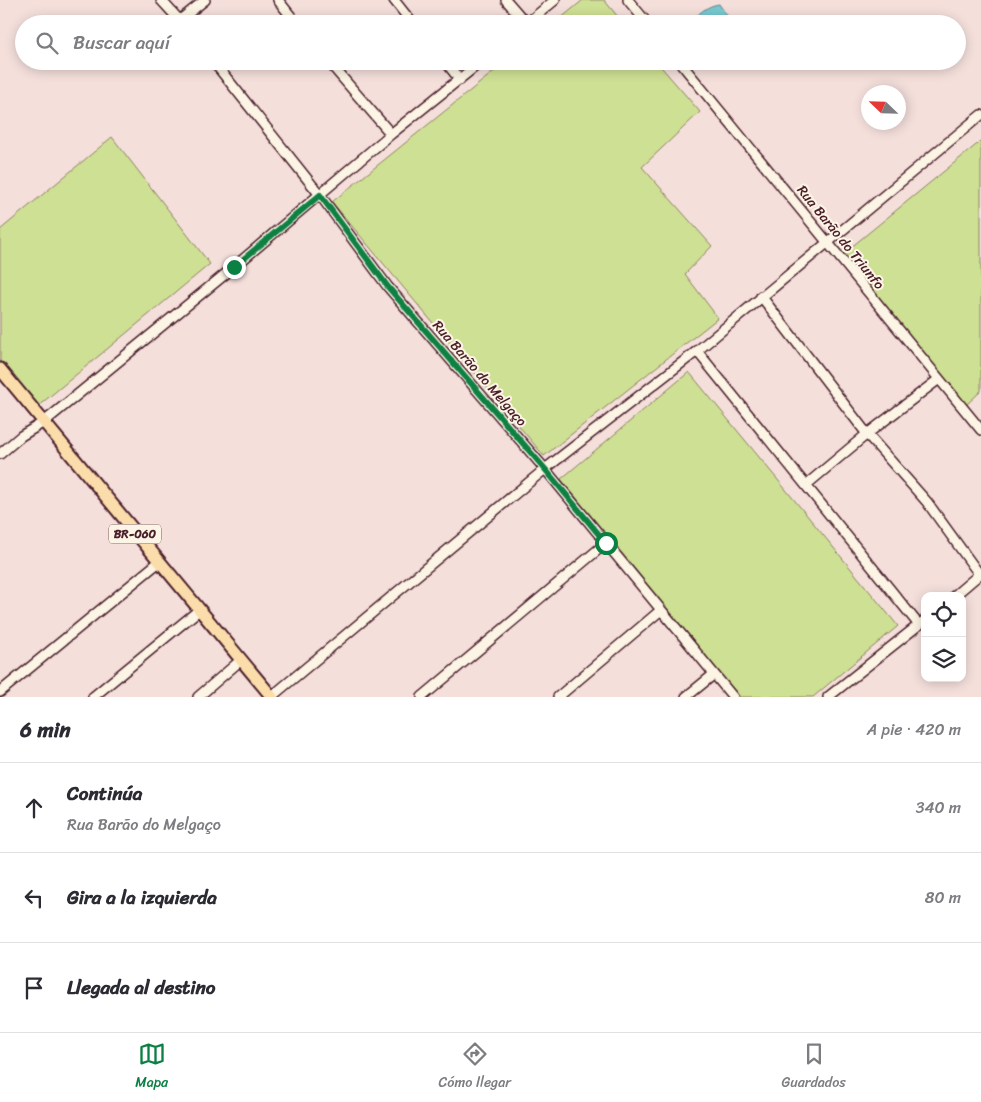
<!DOCTYPE html>
<html lang="es">
<meta charset="utf-8">
<style>
:root{--surface:#fff;--page:#f7f7f7;--text:#2b2b33;--muted:#7c7c81;--line:#e1e1e2;--accent:#0b8043}
body{margin:0;font-family:Sriracha,sans-serif;background:var(--page);color:var(--text)}
.controls{position:absolute;right:15px;bottom:15px;display:grid;overflow:hidden;border-radius:10px;box-shadow:0 2px 12px #0003}
.controls button{width:45px;height:45px;display:grid;place-items:center;padding:0;border:0;border-bottom:1px solid var(--line);background:var(--surface);color:var(--text);font:25px sans-serif}
.compass{position:absolute;left:861px;top:85px;width:45px;height:45px;border-radius:50%;background:var(--surface);box-shadow:0 2px 12px #0003;rotate:293deg}
.stop{position:absolute;width:15px;height:15px;margin:-11px;border:4px solid #0b8043;border-radius:50%;background:#fff}
.stop.end{background:#0b8043;border-color:#fff;box-shadow:0 1px 5px #0008}
.list{margin:0;padding:0;list-style:none}
h2{display:flex;justify-content:space-between;align-items:center;height:65px;margin:0;padding:0 20px;font-size:21px}
h2 small{font-size:16px;font-weight:400;color:var(--muted)}
.list li{display:grid;grid-template-columns:32px 1fr auto;gap:15px;align-items:center;box-sizing:border-box;height:90px;padding:0 20px;border-top:1px solid var(--line)}
.list b{display:block;font-size:19px;white-space:nowrap}
.list p{margin:0;font-size:16px;white-space:nowrap;color:var(--muted)}
.list em{font-size:16px;font-style:normal;color:var(--muted)}
.icon{flex:none;width:28px;height:28px;fill:none;stroke:currentColor;stroke-width:2;stroke-linecap:round;stroke-linejoin:round}
.map{position:relative;flex:none;width:981px;height:697px;overflow:hidden}
.search{position:absolute;background:var(--surface);box-shadow:0 2px 12px #0003;left:15px;right:15px;top:15px;height:55px;display:flex;align-items:center;gap:12px;box-sizing:border-box;padding:0 18px;border-radius:28px;color:var(--muted);font-size:19px}
.sheet{height:335px;background:var(--surface)}
nav{display:flex;justify-content:space-around;align-items:center;box-sizing:border-box;height:70px;border-top:1px solid var(--line);background:var(--surface);font-size:14px;color:var(--muted)}
nav a{display:grid;justify-items:center;gap:2px}
nav .on{color:var(--accent)}
.map>svg:first-child{display:block}
.green{fill:#cee094;stroke:#8c8060}
.water{fill:#78c9d1;stroke:#66858f}
.lines{fill:none;stroke-linecap:round;stroke-linejoin:round}
.minor-casing{stroke:#4a1f2b;stroke-width:12}
.major-casing{stroke:#4a1f2b;stroke-width:15}
.minor{stroke:#fcf5e5;stroke-width:9}
.major{stroke:#fbddab;stroke-width:11}
.route{stroke:#0b8043;stroke-width:6}
.labels{text-anchor:middle;stroke-width:4;stroke-linejoin:round;paint-order:stroke}
.shield{fill:#fcf5e5;stroke:#7f5f63;stroke-width:1}
.shield-label{font-size:12px;font-weight:bold;fill:#4a1f2b}
.street-label{font-size:14px;fill:#4a1f2b;stroke:#fcf5e5}
</style>
<div class="map">
<svg width="981" height="697" viewBox="0 0 981 697">
<rect width="100%" height="100%" fill="#f4dfdb"/>
<filter id="ink" filterUnits="userSpaceOnUse"><feTurbulence type="fractalNoise" baseFrequency=".02" numOctaves="2"/><feDisplacementMap in="SourceGraphic" scale="10" xChannelSelector="R" yChannelSelector="G"/><feConvolveMatrix kernelMatrix="1 2 1 2 8 2 1 2 1" color-interpolation-filters="sRGB"/></filter>
<g filter="url(#ink)">
<!-- green -->
<path class="green" d="M583,0H604L624,24H554Z
M507,61H656L700,112L642,167L712,246L685,274L718,318L544,456L332,202Z
M112,137L210,264L37,407L0,361V230Z
M981,141V391L966,405L844,253Z
M689,372L898,626L813,697H740L561,479Z"/>
<!-- water -->
<path class="water" d="M719,4L733,24H692C695,14 709,5 719,4Z"/>
<g class="lines">
<!-- minor casing -->
<g class="minor-casing">
<path id="minor" d="M161,0L183,24
M278,0L297,24
M394,0L413,24
M506,0L526,23
M628,0L648,24
M180,20L205,0
M526,24L555,0
M213,61L320,195L388,287L545,469L733,697
M328,61L391,134
M445,61L460,80
M679,61L981,430
M761,296L867,434L927,502L979,574
M697,351L919,625
M0,454L21,436L44,422L234,267L391,134L482,61
M806,485L867,434L939,379
M954,596L981,573
M0,692L159,562
M93,697L199,610
M198,697L241,660
M271,697L545,469L697,351L981,115
M422,697L606,543
M558,697L661,610
M686,697L713,675
M828,697L925,620"/>
</g>
<!-- major casing -->
<g class="major-casing">
<path id="major" d="M0,369L272,697"/>
</g>
<!-- minor -->
<use href="#minor" class="minor"/>
<!-- major -->
<use href="#major" class="major"/>
</g>
</g>
<g class="lines" filter="url(#ink)">
<!-- route -->
<path class="route" d="M234,267L320,195L388,287L545,469L606,543"/>
</g>
<g class="labels">
<!-- shield labels -->
<rect class="shield" x="109" y="524.5" width="52" height="19" rx="4"/>
<g class="shield-label">
<text x="135" y="538">BR-060</text>
</g>
<!-- street labels -->
<g class="street-label">
<text transform="translate(841 237) rotate(51)" y="5">Rua Barão do Triunfo</text>
<text transform="translate(480 373) rotate(49)" y="5">Rua Barão do Melgaço</text>
</g>
</g>
</svg>
<div class="controls">
<button><svg class="icon" aria-label="locate" viewBox="0 0 24 24"><circle cx="12" cy="12" r="6"/><path d="M12 2v4M12 18v4M2 12h4M18 12h4"/></svg></button>
<button><svg class="icon" aria-label="layers" viewBox="0 0 24 24"><path d="M12 4l9 5-9 5-9-5zM3 14l9 5 9-5"/></svg></button>
</div>
<svg class="compass" viewBox="-18 -18 36 36"><path d="M0-13l5 13h-10z" fill="#e53935"/><path d="M0 13l5-13h-10z" fill="#7c7c81"/></svg>
<div class="stop" style="left:606px;top:543px"></div>
<div class="stop end" style="left:234px;top:267px"></div>
<div class="search"><svg class="icon" aria-label="search" viewBox="0 0 24 24"><circle cx="10" cy="10" r="6"/><path d="M15 15l6 6"/></svg>Buscar aquí</div>
</div>
<section class="sheet">
<h2>6 min<small>A pie · 420 m</small></h2>
<ul class="list">
<li><svg class="icon" aria-label="ahead" viewBox="0 0 24 24"><path d="M12 20V5M6 11l6-6 6 6"/></svg><div><b>Continúa</b><p>Rua Barão do Melgaço</p></div><em>340 m</em></li>
<li><svg class="icon" aria-label="left" viewBox="0 0 24 24"><path d="M17 20v-9H6M10 6l-5 5 5 5"/></svg><div><b>Gira a la izquierda</b></div><em>80 m</em></li>
<li><svg class="icon" aria-label="arrive" viewBox="0 0 24 24"><path d="M6 21V4h12l-3 4 3 4H6"/></svg><div><b>Llegada al destino</b></div></li>
</ul>
</section>
<nav>
<a class="on"><svg class="icon" aria-label="map" viewBox="0 0 24 24"><path d="M3 6l6-2 6 2 6-2v14l-6 2-6-2-6 2zM9 4v14M15 6v14"/></svg>Mapa</a>
<a><svg class="icon" aria-label="directions" viewBox="0 0 24 24"><path d="M12 3l9 9-9 9-9-9zM9 14v-3h6M13 9l2 2-2 2"/></svg>Cómo llegar</a>
<a><svg class="icon" aria-label="saved" viewBox="0 0 24 24"><path d="M7 4h10v16l-5-4-5 4z"/></svg>Guardados</a>
</nav>
